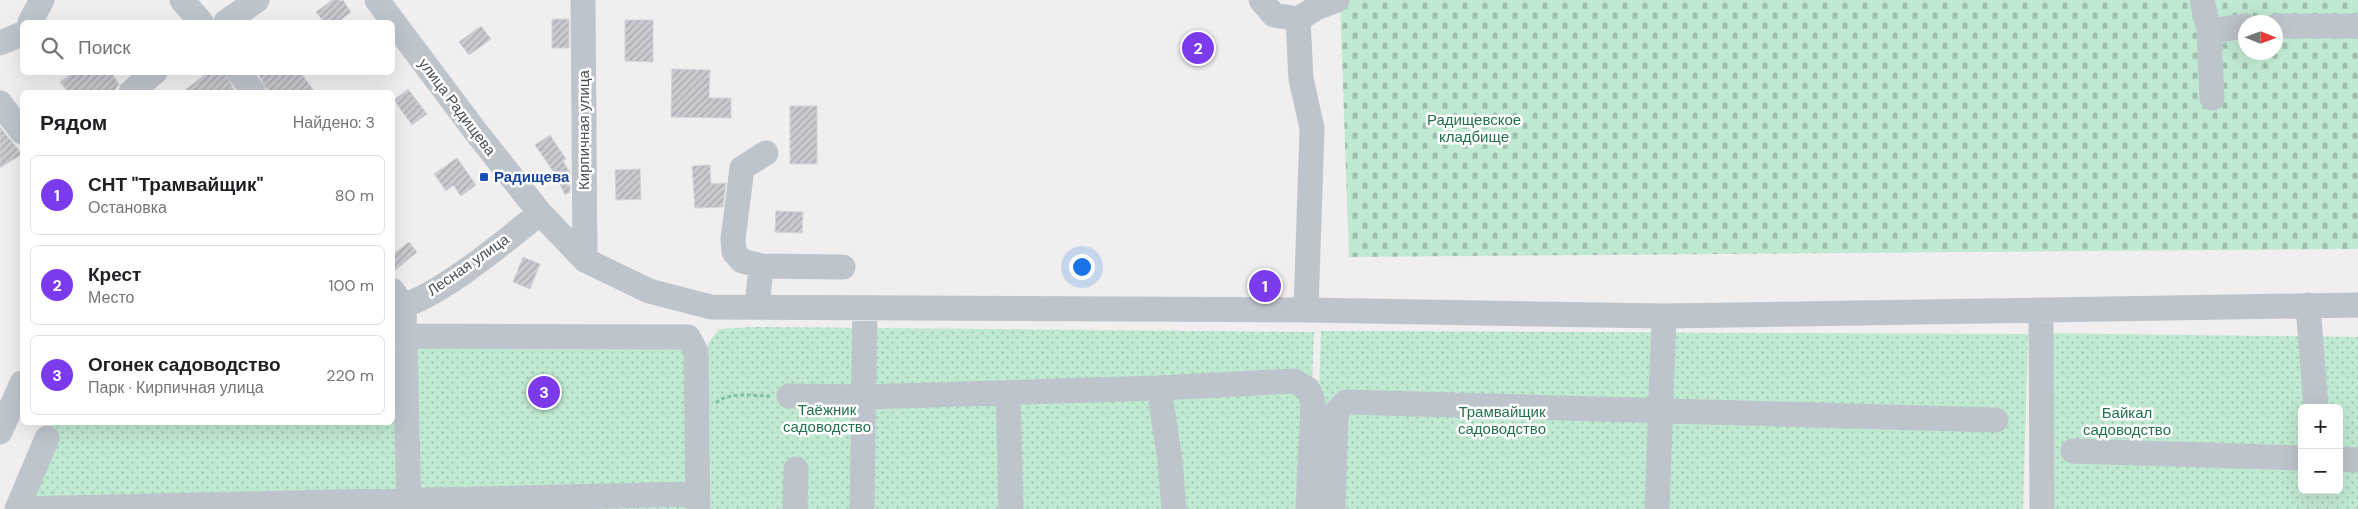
<!DOCTYPE html>
<html lang="ru">
<meta charset="utf-8">
<style>
:root{--surface:#fff;--page:#f2f2f2;--text:#202124;--muted:#757577;--line:#e0e0e0;--accent:#7c3aed}
body{margin:0;font-family:"DM Sans",sans-serif;background:var(--page);color:var(--text)}
.controls{position:absolute;right:15px;bottom:15px;display:grid;overflow:hidden;border-radius:8px;box-shadow:0 5px 20px #0002}
.controls button{width:45px;height:45px;display:grid;place-items:center;padding:0;border:0;border-bottom:1px solid var(--line);background:var(--surface);color:var(--text);font:25px sans-serif}
.compass{position:absolute;left:2238px;top:15px;width:45px;height:45px;border-radius:50%;background:var(--surface);box-shadow:0 5px 20px #0002;rotate:91deg}
.you{position:absolute;left:1081px;top:266px;width:18px;height:18px;margin:-12px;border:4px solid #fff;border-radius:50%;background:#1a73e8;box-shadow:0 0 0 8px #1a73e833}
.badge{display:grid;place-items:center;width:32px;height:32px;border-radius:50%;background:var(--accent);color:#fff;font-size:16px;font-weight:700}
.pin{position:absolute;translate:-50% -50%;border:2px solid #fff;box-shadow:0 1px 5px #0006}
.list{margin:0;padding:0;list-style:none}
h2{display:flex;justify-content:space-between;align-items:center;height:65px;margin:0;padding:0 20px;font-size:21px}
h2 small{font-size:16px;font-weight:400;color:var(--muted)}
.list li{display:grid;grid-template-columns:32px 1fr auto;gap:15px;align-items:center;box-sizing:border-box;height:80px;margin:0 10px 10px;padding:0 10px;border:1px solid var(--line);border-radius:8px}
.list b{display:block;font-size:19px;white-space:nowrap}
.list p{margin:0;font-size:16px;white-space:nowrap;color:var(--muted)}
.list em{font-size:16px;font-style:normal;color:var(--muted)}
.icon{flex:none;width:28px;height:28px;fill:none;stroke:currentColor;stroke-width:2;stroke-linecap:round;stroke-linejoin:round}
.map{position:relative;flex:none;width:2358px;height:509px;overflow:hidden}
.search{position:absolute;background:var(--surface);box-shadow:0 5px 20px #0002;left:20px;top:20px;width:375px;height:55px;display:flex;align-items:center;gap:12px;box-sizing:border-box;padding:0 18px;border-radius:8px;color:var(--muted);font-size:19px}
.panel{position:absolute;background:var(--surface);box-shadow:0 5px 20px #0002;left:20px;top:90px;width:375px;height:335px;border-radius:8px}
.map>svg:first-child{display:block}
.cemetery{fill:url(#cemetery-stones);fill-rule:evenodd}
.park{fill:url(#park-dots);fill-rule:evenodd}
.building{fill:url(#building-hatch);stroke:#d2d4d8}
.lines{fill:none;stroke-linecap:round;stroke-linejoin:round}
.path{stroke:#7cc3a2;stroke-width:3;stroke-dasharray:4 2.5;stroke-linecap:butt}
.minor{stroke:#bec4cb;stroke-width:25}
.transit-dot{fill:#1a4fb4;stroke:#fff;stroke-width:2}
.labels{text-anchor:middle;stroke-width:5;stroke-linejoin:round;paint-order:stroke}
.street-label{font-size:15px;fill:#485059;stroke:#fff}
.park-label{font-size:15px;fill:#21724c;stroke:#fff}
.transit-label{font-size:15px;font-weight:bold;fill:#164399;stroke:#fff;text-anchor:start}
</style>
<div class="map">
<svg width="2358" height="509" viewBox="0 0 2358 509">
<defs>
<pattern id="cemetery-stones" width="16" height="16" patternUnits="userSpaceOnUse" patternTransform="scale(1.25)"><rect width="16" height="16" fill="#c0e9d1"/><path d="M2 7V4a2 2 0 0 1 4 0v3zM10 15v-3a2 2 0 0 1 4 0v3z" fill="#9ebfad"/></pattern>
<pattern id="park-dots" width="8" height="8" patternUnits="userSpaceOnUse" patternTransform="scale(1.25)"><rect width="8" height="8" fill="#c0e9d1"/><path d="M2 2h.1M6 6h.1" fill="none" stroke="#9ebfad" stroke-width="1.8" stroke-linecap="round"/></pattern>
<pattern id="building-hatch" width="6" height="6" patternUnits="userSpaceOnUse" patternTransform="scale(1.25)"><rect width="6" height="6" fill="#c9cad0"/><path d="M-1 1l2-2M0 6l6-6M5 7l2-2" fill="none" stroke="#a5a6ac"/></pattern>
</defs>
<rect width="100%" height="100%" fill="#f0eeee"/>
<!-- cemetery -->
<path class="cemetery" d="M1340,0H2358V249L1349,257ZM2246,22H2276V52H2246Z"/>
<!-- park -->
<path class="park" d="M751,327L1314,332L1307,509H711L708,344L719,329Z
M1321,331L2028,334L2023,509H1315Z
M2035,333L2358,337V509H2035ZM2302,408H2339V490H2302Z
M393,336L688,337L698,509H17L52,423L392,422Z"/>
<!-- building -->
<path class="building" d="M332,0H343L351,12L338,22H324L316,12Z
M552,19H569V48H552Z
M625,20H653V62L625,61Z
M481,26L491,39L469,55L459,42Z
M672,69L710,70L709,98H731V118L671,117Z
M74,72H111L119,84L113,92H68L60,82Z
M208,72H225L235,92H183Z
M257,72H300L315,92H268Z
M408,89L427,114L412,125L394,100Z
M790,106H817V164H790Z
M0,127L22,154L0,168Z
M550,135L566,159L563,161L570,173V192L565,195L555,174L535,145Z
M457,158L476,185L461,196L453,185L446,191L434,174Z
M710,165L711,184L726,183L723,207L695,208L692,166Z
M640,169L641,199L616,200L615,170Z
M776,211L803,212L802,233L775,232Z
M409,242L417,252L392,273V255Z
M523,257L540,264L530,289L513,282Z"/>
<g class="lines">
<!-- path -->
<path class="path" d="M716,403C728,391 755,396 770,396"/>
<!-- minor -->
<path class="minor" d="M182,0L201,22
M377,0L476,132L540,213L585,260L649,291L711,307L1306,310L1664,316L2358,305
M583,0L585,260
M1261,0L1274,15L1298,19
M2202,0L2209,31L2246,26
M30,22L42,0
M226,22L257,0
M2276,26H2358
M2209,31L2212,98
M0,43L22,34
M239,72L253,92
M131,92L155,72
M0,103L22,132
M761,266L843,267
M392,290L404,307L409,509
M2308,305L2316,408
M757,307L761,266L742,261L734,252L733,239L742,168L766,153
M392,309C435,301 505,241 540,213
M1306,310L1312,128L1301,79L1298,19L1316,8L1337,0
M2041,310L2042,509
M392,336L688,337L696,352L698,509
M1159,388L1294,381L1308,389L1313,402L1308,509
M1008,393L1011,509
M789,396L864,397L1159,388L1170,461L1174,509
M0,432L22,383
M2073,451L2302,458
M2339,459L2358,460
M17,509L698,494
M17,509L47,438
M795,509L796,469
M862,509L865,308
M1333,509L1336,412L1346,402L1996,420
M1657,509L1664,316"/>
</g>
<!-- markers -->
<rect class="transit-dot" x="479" y="172" width="10" height="10" rx="2.5"/>
<g class="labels">
<!-- street labels -->
<g class="street-label">
<text transform="translate(457 107) rotate(53)" y="5">улица Радищева</text>
<text transform="translate(584 130) rotate(-90)" y="5">Кирпичная улица</text>
<text transform="translate(468 265) rotate(-35)" y="5">Лесная улица</text>
</g>
<!-- park labels -->
<g class="park-label">
<text x="1474" y="125">Радищевское<tspan x="1474" dy="17">кладбище</tspan></text>
<text x="827" y="415">Таёжник<tspan x="827" dy="17">садоводство</tspan></text>
<text x="1502" y="417">Трамвайщик<tspan x="1502" dy="17">садоводство</tspan></text>
<text x="2127" y="418">Байкал<tspan x="2127" dy="17">садоводство</tspan></text>
</g>
<!-- transit labels -->
<g class="transit-label">
<text x="494" y="182">Радищева</text>
</g>
</g>
</svg>
<div class="controls">
<button>+</button>
<button>−</button>
</div>
<svg class="compass" viewBox="-18 -18 36 36"><path d="M0-13l5 13h-10z" fill="#e53935"/><path d="M0 13l5-13h-10z" fill="#757577"/></svg>
<div class="you"></div>
<div class="pin badge" style="left:1265px;top:286px">1</div>
<div class="pin badge" style="left:1198px;top:48px">2</div>
<div class="pin badge" style="left:544px;top:392px">3</div>
<div class="search"><svg class="icon" aria-label="search" viewBox="0 0 24 24"><circle cx="10" cy="10" r="6"/><path d="M15 15l6 6"/></svg>Поиск</div>
<section class="panel">
<h2>Рядом<small>Найдено: 3</small></h2>
<ul class="list">
<li><span class="badge">1</span><div><b>СНТ &quot;Трамвайщик&quot;</b><p>Остановка</p></div><em>80 m</em></li>
<li><span class="badge">2</span><div><b>Крест</b><p>Место</p></div><em>100 m</em></li>
<li><span class="badge">3</span><div><b>Огонек садоводство</b><p>Парк · Кирпичная улица</p></div><em>220 m</em></li>
</ul>
</section>
</div>
